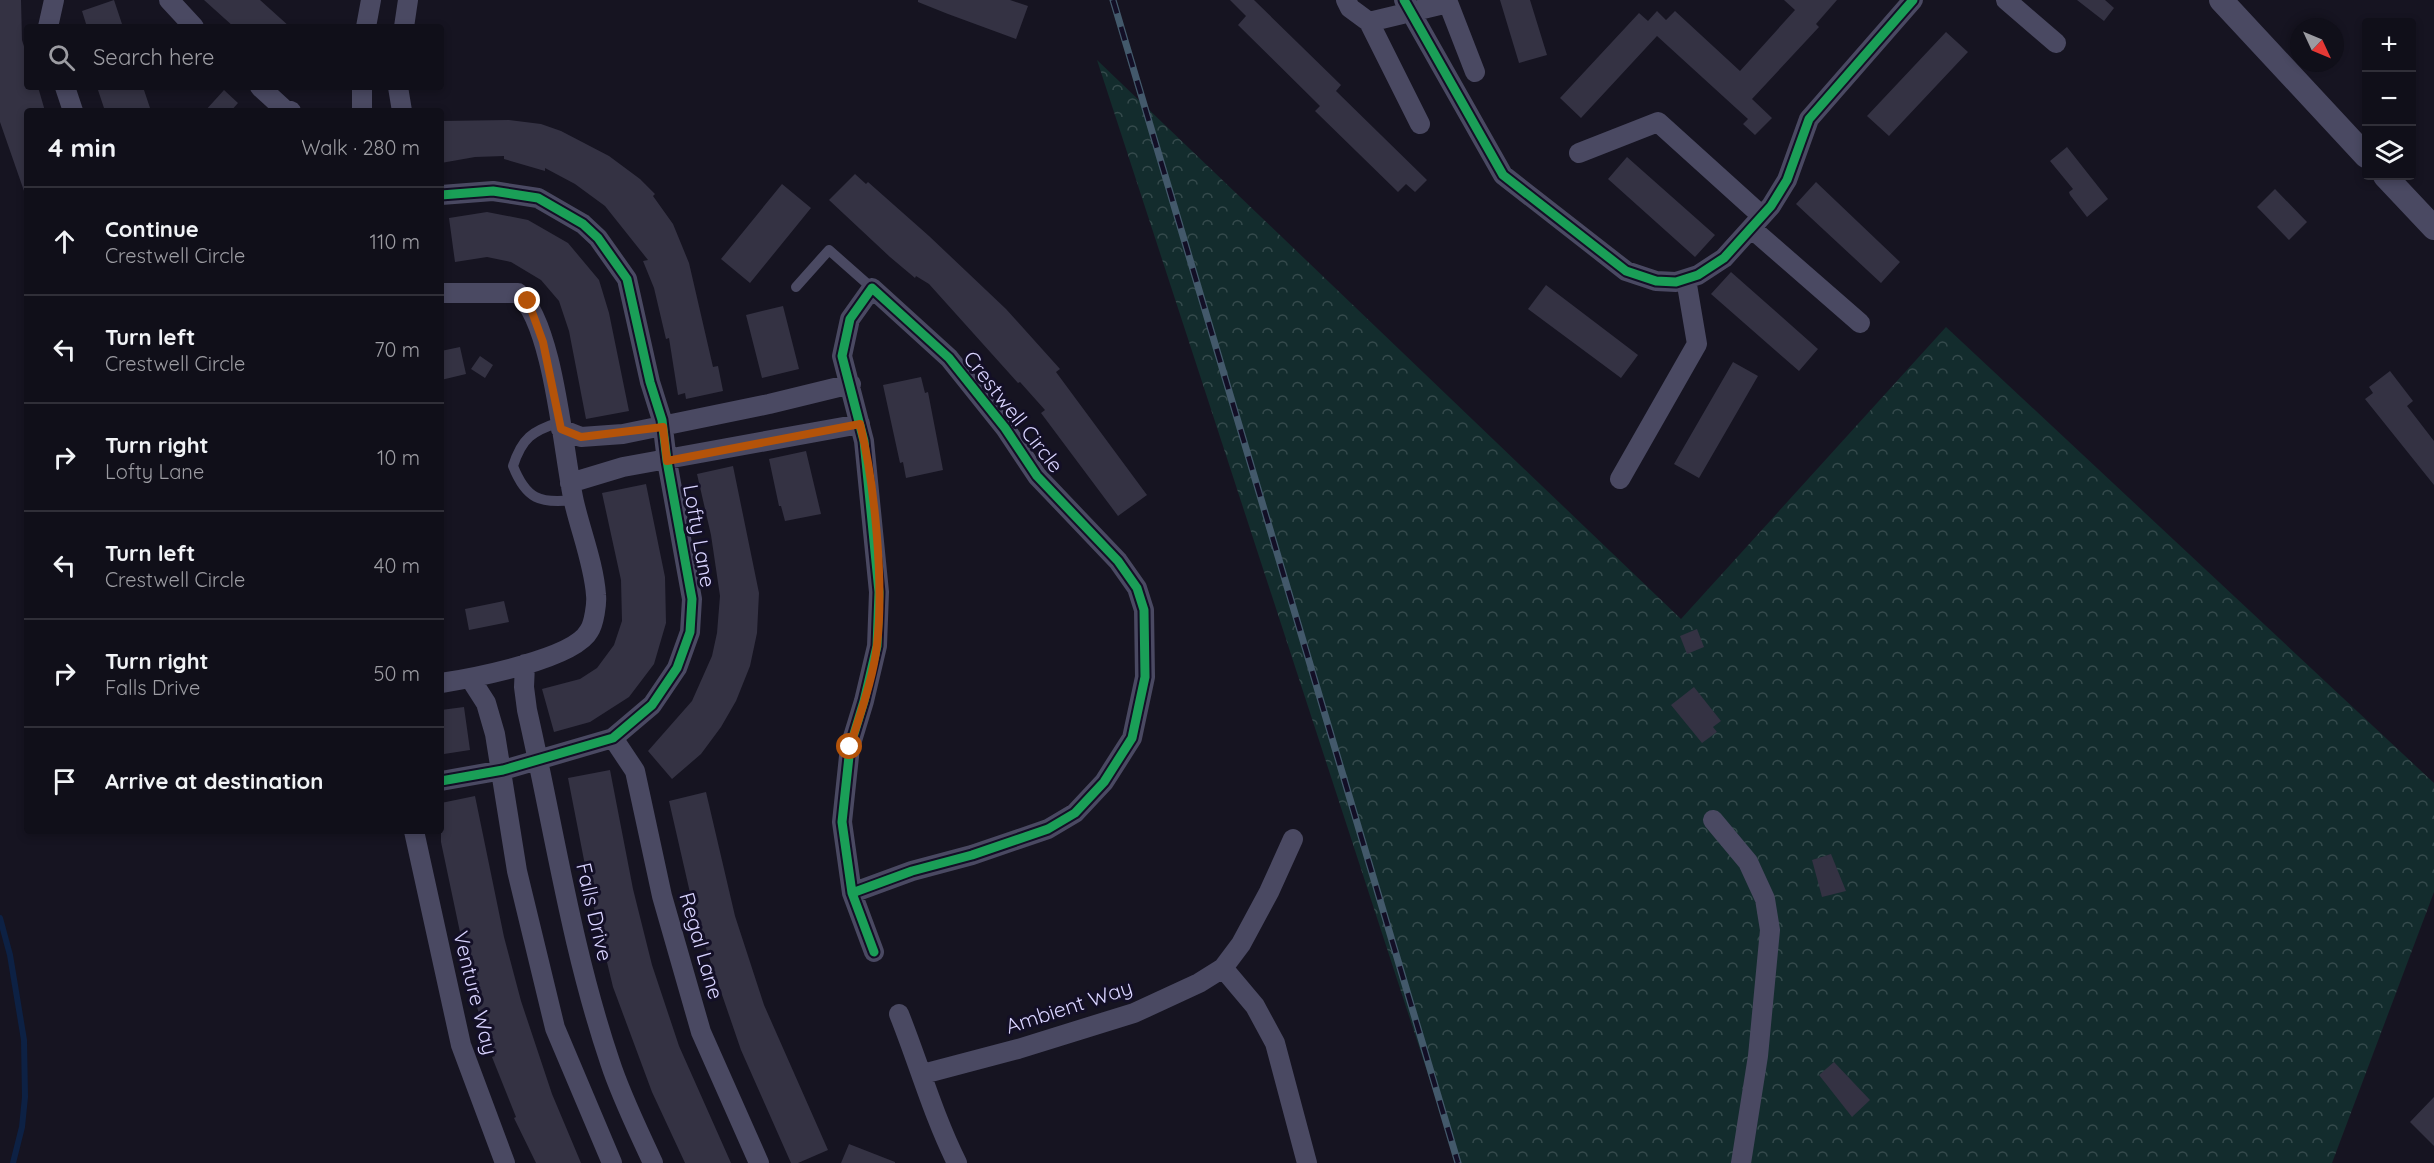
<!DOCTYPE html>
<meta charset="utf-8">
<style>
:root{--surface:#100f19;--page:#1e1d26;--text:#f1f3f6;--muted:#9c9ca2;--line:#302f38}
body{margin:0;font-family:Quicksand,sans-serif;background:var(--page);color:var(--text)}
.controls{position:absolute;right:18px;top:18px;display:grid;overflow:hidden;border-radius:6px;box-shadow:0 3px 9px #0003}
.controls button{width:54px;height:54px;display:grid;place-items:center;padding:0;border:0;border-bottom:2px solid var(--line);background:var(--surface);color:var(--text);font:30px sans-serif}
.compass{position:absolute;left:2290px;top:18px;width:54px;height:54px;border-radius:50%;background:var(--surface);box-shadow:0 3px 9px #0003;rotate:134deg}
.stop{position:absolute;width:18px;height:18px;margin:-14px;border:4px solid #b45309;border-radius:50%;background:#fff}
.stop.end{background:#b45309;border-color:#fff;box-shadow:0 2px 6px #0008}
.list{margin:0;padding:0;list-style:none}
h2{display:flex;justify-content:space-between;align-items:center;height:78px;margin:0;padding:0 24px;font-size:26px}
h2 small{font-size:20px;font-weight:400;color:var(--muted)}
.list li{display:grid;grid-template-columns:39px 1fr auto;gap:18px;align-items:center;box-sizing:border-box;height:108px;padding:0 24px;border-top:2px solid var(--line)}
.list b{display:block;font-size:22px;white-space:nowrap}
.list p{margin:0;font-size:20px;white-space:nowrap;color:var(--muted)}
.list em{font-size:20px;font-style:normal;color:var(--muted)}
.icon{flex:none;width:33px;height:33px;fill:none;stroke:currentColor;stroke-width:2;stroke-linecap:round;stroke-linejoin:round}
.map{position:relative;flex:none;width:2434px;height:1163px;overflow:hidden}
.search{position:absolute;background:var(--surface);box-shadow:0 3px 9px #0003;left:24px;top:24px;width:420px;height:66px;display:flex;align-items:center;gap:15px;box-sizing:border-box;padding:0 21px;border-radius:6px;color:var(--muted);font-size:22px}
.panel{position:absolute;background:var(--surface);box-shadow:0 3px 9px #0003;left:24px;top:108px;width:420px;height:726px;border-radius:6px}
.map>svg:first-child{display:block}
.forest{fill:url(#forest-crowns)}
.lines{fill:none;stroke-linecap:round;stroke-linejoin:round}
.stream{stroke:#0d2144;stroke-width:6}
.building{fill:#343243}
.service{stroke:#4a4962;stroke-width:10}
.minor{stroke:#4a4962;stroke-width:20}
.tertiary{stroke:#4a4962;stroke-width:24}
.rail-casing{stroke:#43596b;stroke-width:7}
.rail{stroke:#130f26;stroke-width:4.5;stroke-dasharray:14;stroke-linecap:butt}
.cycleway-casing{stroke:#130f26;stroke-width:13}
.cycleway{stroke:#1a9f57;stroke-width:9}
.route{stroke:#b45309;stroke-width:8}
.labels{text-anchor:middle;stroke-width:6;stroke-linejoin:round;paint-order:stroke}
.street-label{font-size:21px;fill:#d9d4ff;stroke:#130f26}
</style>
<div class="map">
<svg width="2434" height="1163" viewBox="0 0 2434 1163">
<defs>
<pattern id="forest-crowns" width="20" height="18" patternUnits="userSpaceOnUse" patternTransform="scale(1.5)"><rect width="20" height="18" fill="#132c2d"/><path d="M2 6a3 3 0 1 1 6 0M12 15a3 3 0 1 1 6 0" fill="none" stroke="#354a4c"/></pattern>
</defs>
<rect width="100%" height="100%" fill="#161421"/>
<!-- forest -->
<path class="forest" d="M1097,60L1681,619L1946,327L2434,783V892L2332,1163H1457Z"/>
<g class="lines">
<!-- stream -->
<path class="stream" d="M0,918L10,955L24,1040L25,1097L22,1127L13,1163"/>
</g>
<!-- building -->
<path class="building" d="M0,0H21L22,40L27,56V87H38L45,111H27V190L24,191L0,122Z
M114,0L123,27H87L82,11Z
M204,0H260L290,27H234Z
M918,0H1010L1028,6L1016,39L948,14L918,2Z
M1230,0H1254L1341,85L1336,91L1427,180L1415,192L1406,184L1398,192L1315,111L1320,106L1238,25L1246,16Z
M1500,0H1530L1547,55L1519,63Z
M1784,0H1837L1816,24L1819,27L1752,99L1772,118L1755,135L1743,124L1748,119L1657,36L1581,118L1560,98L1639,13L1648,21L1657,11L1666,20L1675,11L1740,71L1795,10Z
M2077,0H2105L2114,8L2104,21Z
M1946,32L1968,52L1889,136L1867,116Z
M97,87H143L151,111H105Z
M224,90L238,103L231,111H205Z
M509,120L541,124L561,131L609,156L640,179L655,194L653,196L673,224L689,263L713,367L718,366L723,391L686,399L685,393L678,395L669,338L666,339L654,288L643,261L648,260L605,206L575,184L545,168V171L504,159V156L475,157L441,163V121Z
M2067,147L2108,199L2087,217L2070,195L2069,192L2073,189L2050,161Z
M1627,157L1715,235L1695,257L1608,179Z
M855,174L866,184L868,182L929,236L1006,309L1060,369L1056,372L1147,495L1118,516L1041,413L1045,410L1020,382L1018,383L929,284L916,276L915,278L890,257L829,200Z
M1816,182L1900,262L1881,283L1796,204Z
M782,184L811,208L750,283L721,259Z
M2275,189L2307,222L2289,240L2257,207Z
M487,212L528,220L568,243L599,280L609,313L629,411L586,419L569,331L559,301L541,280L511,262L487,257L455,262L449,218Z
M1731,272L1818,349L1799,371L1711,294Z
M1546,285L1638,355L1621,378L1528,309Z
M783,306L799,369L762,378L746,315Z
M460,347L466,374L441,380V351Z
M480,356L493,365L485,378L471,369Z
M1733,362L1758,376L1699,478L1674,464Z
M2390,371L2413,401L2407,406L2434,441V485L2365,399L2373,393L2369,387Z
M921,377L925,393L928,392L943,470L906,478L903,462L900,463L883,385Z
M806,451L821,514L785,521L781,506H779L769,459Z
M733,466L759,593L757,633L750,666L736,701L721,727L701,754L672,779L648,751L692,701L712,656L717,633L720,596L711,535L697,474Z
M646,484L665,577L666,623L654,664L629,697L590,722L554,732L542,689L580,679L597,668L614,645L622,621L621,580L602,493Z
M504,601L509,622L469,630L465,609Z
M1697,629L1704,647L1687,654L1680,636Z
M1694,687L1721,721L1713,727L1717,732L1702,743L1671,705Z
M464,707L470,750L444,754L441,710Z
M610,770L633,889L652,965L679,1046L731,1163H685L652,1092L613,987L591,896L568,778Z
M706,792L735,916L764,1005L828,1150L798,1163H791L741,1050L696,919L669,801Z
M475,796L504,937L521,1001L552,1094L581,1163H536L514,1118L516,1117L492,1057L495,1056L484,1019L481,1020L473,994L441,842V803Z
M1831,854L1846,891L1822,897L1812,860Z
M1834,1062L1870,1100L1852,1117L1819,1075Z
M2434,1097V1146L2410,1122Z
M849,1144L895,1162V1163H841Z"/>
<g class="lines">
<!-- service -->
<path class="service" d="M796,287L829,250L872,288
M560,422C532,431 522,438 513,466C526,499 540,504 573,500"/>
<!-- minor -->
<path class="minor" d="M169,0L194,27
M1346,0L1350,8L1369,22L1420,124
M1404,0L1503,175L1626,271L1656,281L1676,282L1698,275L1724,258L1771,206L1787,180L1809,119L1913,0
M1447,0L1475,72
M2006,0L2056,43
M1369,22L1448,3
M48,27L54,0
M366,27L371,0
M404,27L408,0
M65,87L73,111
M260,87L284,109L291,111
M398,87L402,111
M362,111V87
M1579,153L1658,122L1762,216
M441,195L493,191L538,198L583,224L598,238L627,279L650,382L662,420L667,461L692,599L690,632L677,668L652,705L613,738L503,770L441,781
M1751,228L1860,323
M441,293H518C554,324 563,453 574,502C581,532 594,565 596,595C597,603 594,624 589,631C574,659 473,678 441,683
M561,429L581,437L623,434L769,404L851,384
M1620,479L1697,344L1686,279
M570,483L623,467L860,424
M525,664L524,687L527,710C554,828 571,947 610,1062C621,1096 638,1130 653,1163
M470,678L486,703L495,734L517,871L555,1028L612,1163
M613,738L635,771L662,896L701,1032L759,1163
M1713,820L1748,862L1765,899L1770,930L1758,1056L1741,1163
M414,831L461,1045L505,1163
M852,893L912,871L972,855L1048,829L1075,813L1104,782L1132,738L1145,677L1144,610L1137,588L1118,561L1037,476L1005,428L949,358L872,288L850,319L842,356L864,441L879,592L877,646L864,701L850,747L842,822L852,893L874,952
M1223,968L1255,1006L1275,1043L1307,1163
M899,1014C919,1064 933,1115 957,1163
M923,1074L1018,1049L1134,1013L1199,983L1223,968L1241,944L1269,892L1293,839"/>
<!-- tertiary -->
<path class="tertiary" d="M2221,0L2366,156
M2385,176L2434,228"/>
<!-- rail casing -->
<g class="rail-casing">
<path id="rail" d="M1113,0L1458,1163"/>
</g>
<!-- rail -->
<use href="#rail" class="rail"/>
<!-- cycleway casing -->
<g class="cycleway-casing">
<path id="cycleway" d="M1404,0L1503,175L1626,271L1656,281L1676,282L1698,275L1724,258L1771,206L1787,180L1809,119L1913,0
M441,195L493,191L538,198L583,224L598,238L627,279L650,382L662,420L667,461L692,599L690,632L677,668L652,705L613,738L503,770L441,781
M852,893L912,871L972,855L1048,829L1075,813L1104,782L1132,738L1145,677L1144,610L1137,588L1118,561L1037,476L1005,428L949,358L872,288L850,319L842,356L864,441L879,592L877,646L864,701L850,747L842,822L852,893L874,952"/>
</g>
<!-- cycleway -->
<use href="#cycleway" class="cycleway"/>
</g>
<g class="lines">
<!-- route -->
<path class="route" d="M528,301L543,342L561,429L581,437L663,427L667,461L860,424C875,485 884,583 877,645C873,679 860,714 850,747"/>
</g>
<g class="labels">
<!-- street labels -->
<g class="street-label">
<text transform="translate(1013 412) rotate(52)" y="7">Crestwell Circle</text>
<text transform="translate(699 536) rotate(80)" y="7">Lofty Lane</text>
<text transform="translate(594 912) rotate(77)" y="7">Falls Drive</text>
<text transform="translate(701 946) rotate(74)" y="7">Regal Lane</text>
<text transform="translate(475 993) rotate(76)" y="7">Venture Way</text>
<text transform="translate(1069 1007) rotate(-18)" y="7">Ambient Way</text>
</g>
</g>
</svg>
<div class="controls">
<button>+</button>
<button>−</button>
<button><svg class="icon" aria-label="layers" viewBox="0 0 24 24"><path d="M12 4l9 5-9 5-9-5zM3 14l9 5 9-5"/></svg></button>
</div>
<svg class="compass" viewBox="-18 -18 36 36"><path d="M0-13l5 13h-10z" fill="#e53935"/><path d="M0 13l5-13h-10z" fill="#9c9ca2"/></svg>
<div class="stop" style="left:850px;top:747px"></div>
<div class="stop end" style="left:528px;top:301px"></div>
<div class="search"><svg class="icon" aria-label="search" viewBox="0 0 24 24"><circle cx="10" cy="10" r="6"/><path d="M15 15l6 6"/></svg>Search here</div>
<section class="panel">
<h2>4 min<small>Walk · 280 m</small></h2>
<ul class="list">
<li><svg class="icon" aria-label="ahead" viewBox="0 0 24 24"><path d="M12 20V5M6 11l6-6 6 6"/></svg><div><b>Continue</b><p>Crestwell Circle</p></div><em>110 m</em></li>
<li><svg class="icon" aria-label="left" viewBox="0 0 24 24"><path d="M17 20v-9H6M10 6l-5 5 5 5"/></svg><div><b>Turn left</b><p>Crestwell Circle</p></div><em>70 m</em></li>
<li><svg class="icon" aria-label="right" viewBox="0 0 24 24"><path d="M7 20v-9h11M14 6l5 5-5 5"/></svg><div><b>Turn right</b><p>Lofty Lane</p></div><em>10 m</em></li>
<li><svg class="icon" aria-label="left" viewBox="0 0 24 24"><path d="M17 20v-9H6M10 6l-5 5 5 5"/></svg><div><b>Turn left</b><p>Crestwell Circle</p></div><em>40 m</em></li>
<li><svg class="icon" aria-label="right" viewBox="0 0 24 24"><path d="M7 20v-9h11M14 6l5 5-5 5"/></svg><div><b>Turn right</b><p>Falls Drive</p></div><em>50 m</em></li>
<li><svg class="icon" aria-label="arrive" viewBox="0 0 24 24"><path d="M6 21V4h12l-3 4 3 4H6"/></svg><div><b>Arrive at destination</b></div></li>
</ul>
</section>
</div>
